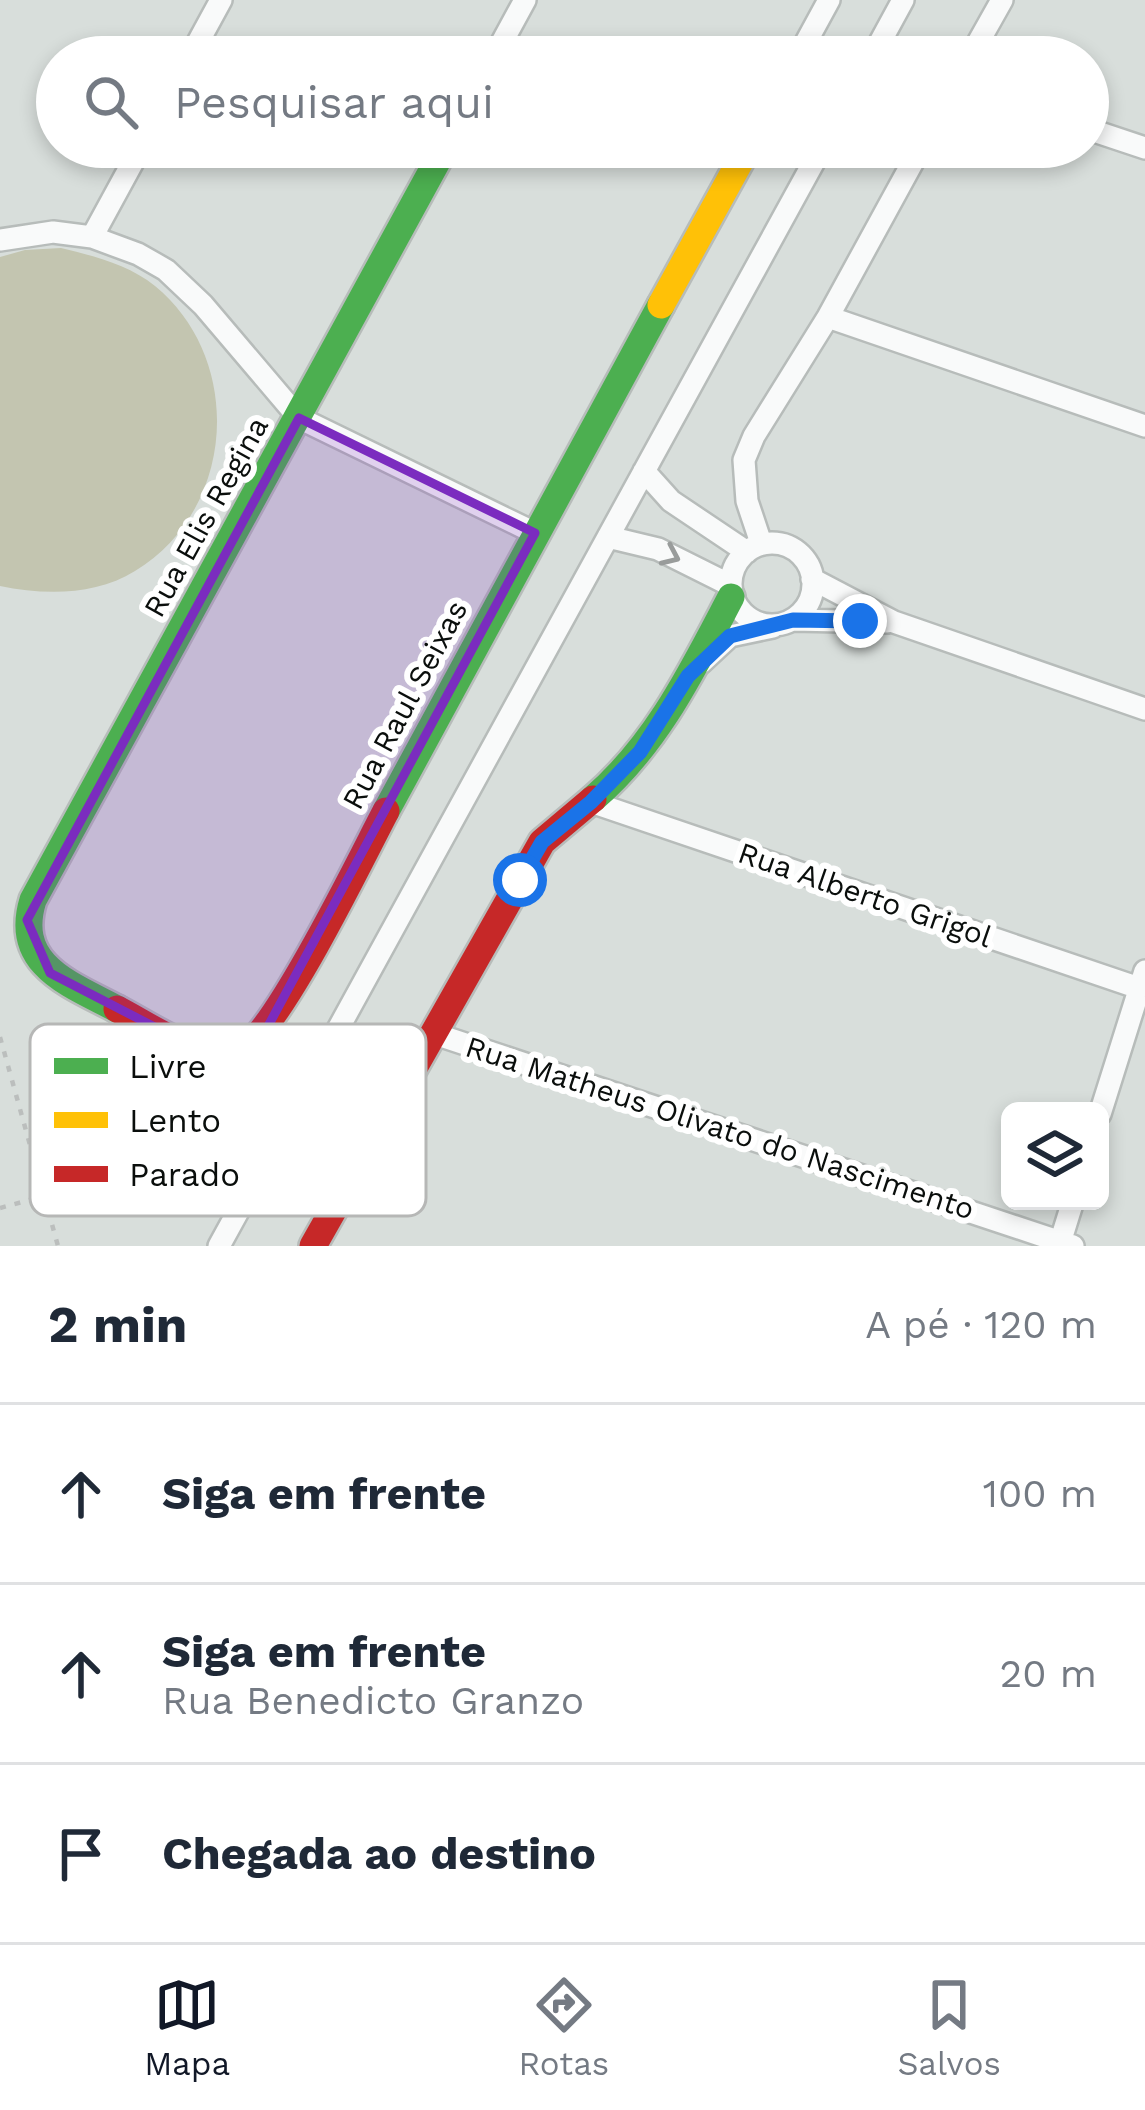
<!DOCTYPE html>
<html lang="pt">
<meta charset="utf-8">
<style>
:root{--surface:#fff;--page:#f6f6f7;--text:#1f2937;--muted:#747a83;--line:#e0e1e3;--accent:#111827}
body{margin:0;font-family:"Work Sans",sans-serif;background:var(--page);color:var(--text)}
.controls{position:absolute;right:36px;bottom:36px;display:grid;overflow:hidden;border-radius:18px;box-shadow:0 6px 18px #0003}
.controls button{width:108px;height:108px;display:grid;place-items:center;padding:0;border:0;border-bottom:3px solid var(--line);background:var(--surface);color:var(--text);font:60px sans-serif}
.stop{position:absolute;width:36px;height:36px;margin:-27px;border:9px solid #1a73e8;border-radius:50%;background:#fff}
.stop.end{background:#1a73e8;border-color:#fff;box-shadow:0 3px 12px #0008}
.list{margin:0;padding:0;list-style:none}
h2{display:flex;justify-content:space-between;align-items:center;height:156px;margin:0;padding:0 48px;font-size:51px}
h2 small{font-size:39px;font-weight:400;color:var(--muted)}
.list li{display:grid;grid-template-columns:78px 1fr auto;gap:36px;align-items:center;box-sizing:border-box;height:180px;padding:0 48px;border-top:3px solid var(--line)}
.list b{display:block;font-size:45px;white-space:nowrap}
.list p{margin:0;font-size:39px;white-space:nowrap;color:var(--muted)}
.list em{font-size:39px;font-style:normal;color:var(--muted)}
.icon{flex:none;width:66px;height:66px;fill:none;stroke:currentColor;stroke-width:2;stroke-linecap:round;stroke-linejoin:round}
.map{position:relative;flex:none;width:1145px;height:1246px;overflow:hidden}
.search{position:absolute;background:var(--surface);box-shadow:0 6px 18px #0003;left:36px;right:36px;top:36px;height:132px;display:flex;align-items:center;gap:30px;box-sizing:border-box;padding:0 42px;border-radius:66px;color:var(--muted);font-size:45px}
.sheet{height:696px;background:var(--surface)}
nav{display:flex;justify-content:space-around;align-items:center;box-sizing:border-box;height:168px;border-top:3px solid var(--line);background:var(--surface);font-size:33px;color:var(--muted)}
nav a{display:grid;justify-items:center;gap:6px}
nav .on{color:var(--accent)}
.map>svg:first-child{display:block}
.green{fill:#c3c5b0}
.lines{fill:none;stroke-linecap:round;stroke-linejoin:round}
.street-casing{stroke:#b7bcba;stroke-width:26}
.fast-casing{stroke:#b7bcba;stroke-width:32}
.slow-casing{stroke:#b7bcba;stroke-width:32}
.jam-casing{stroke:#b7bcba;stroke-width:32}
.path{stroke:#bbbebd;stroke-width:4.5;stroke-dasharray:6 9;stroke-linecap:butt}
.street{stroke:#f9fafa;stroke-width:21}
.fast{stroke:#4caf50;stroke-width:27}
.slow{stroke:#ffc107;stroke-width:27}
.jam{stroke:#c62828;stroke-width:27}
.oneway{stroke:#999c9b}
.route{stroke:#1a73e8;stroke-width:15}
.marked{fill:#7b2cbf;fill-opacity:0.2;stroke:#7b2cbf;stroke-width:9;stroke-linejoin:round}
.labels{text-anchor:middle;stroke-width:12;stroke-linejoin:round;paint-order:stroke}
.street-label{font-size:30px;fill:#0a0e0c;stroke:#fff}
.key{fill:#fff;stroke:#b6b7b6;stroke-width:3}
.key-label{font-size:33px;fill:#0a0e0c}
</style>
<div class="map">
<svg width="1145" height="1246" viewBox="0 0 1145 1246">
<rect width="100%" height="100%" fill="#d8dedb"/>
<!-- green -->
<path class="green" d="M61,248C93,256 128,264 155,286C245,360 236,510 135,571C95,596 44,595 0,586V257L25,250Z"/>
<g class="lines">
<!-- street casing -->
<g class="street-casing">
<path id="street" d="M190,57L221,0
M494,57L525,0
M798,57L829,0
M872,57L903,0
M970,57L1002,0
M1088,129L1145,148
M92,237L141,147
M0,240L53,232L92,237L138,254L166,270L203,305L299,418L535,533
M828,317L1145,426
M644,471L671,501L747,552
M608,537L658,549L730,585
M731 584a41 41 0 1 1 82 0a41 41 0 1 1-82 0Z
M761,543L747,501L744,460L754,436L828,317L921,147
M812,579L894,622L1145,709
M793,620L887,622
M701,663L730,636L773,627
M591,802L1139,988
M435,1034L1073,1246
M1100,1114L1145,971
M219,1246L822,147
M1059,1246L1073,1201"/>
</g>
<!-- fast casing -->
<g class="fast-casing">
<path id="fast" d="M593,799C657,744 692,671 731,597
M386,811L661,305
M117,1009C70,984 13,965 33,900L445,147"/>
</g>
<!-- slow casing -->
<g class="slow-casing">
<path id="slow" d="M661,305L748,147"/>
</g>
<!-- jam casing -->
<g class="jam-casing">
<path id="jam" d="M117,1009C154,1028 193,1059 236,1051C272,1045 364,852 386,811
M313,1246L542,842L593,799"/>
</g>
<!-- path -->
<path class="path" d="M0,1037L58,1246
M0,1208L44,1196"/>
<!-- street -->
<use href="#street" class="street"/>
<!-- fast -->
<use href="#fast" class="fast"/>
<!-- slow -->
<use href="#slow" class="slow"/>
<!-- jam -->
<use href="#jam" class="jam"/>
</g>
<!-- one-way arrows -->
<defs><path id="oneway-chevron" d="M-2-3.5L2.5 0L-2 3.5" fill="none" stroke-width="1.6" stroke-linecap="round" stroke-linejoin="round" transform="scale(3)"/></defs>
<use class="oneway" href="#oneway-chevron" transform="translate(671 556) rotate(24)"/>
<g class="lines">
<!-- route -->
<path class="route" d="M520,880L542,842L591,802L640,752L688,676L730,636L793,620L860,621"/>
</g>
<!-- marked area -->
<path class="marked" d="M299,418L535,533L267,1028L241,1051L205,1053L50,973L27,920Z"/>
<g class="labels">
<!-- street labels -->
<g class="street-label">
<text transform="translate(206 517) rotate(-61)" y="10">Rua Elis Regina</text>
<text transform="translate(405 705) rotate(-62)" y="10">Rua Raul Seixas</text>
<text transform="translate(865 895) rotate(19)" y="10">Rua Alberto Grigol</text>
<text transform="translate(720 1128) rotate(18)" y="10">Rua Matheus Olivato do Nascimento</text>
</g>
</g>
<!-- legend -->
<rect x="30" y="1024" width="396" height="192" rx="18" class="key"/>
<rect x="54" y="1058" width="54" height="16" fill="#4caf50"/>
<rect x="54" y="1112" width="54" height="16" fill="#ffc107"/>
<rect x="54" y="1166" width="54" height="16" fill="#c62828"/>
<g class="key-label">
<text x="129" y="1078">Livre</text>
<text x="129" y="1132">Lento</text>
<text x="129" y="1186">Parado</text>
</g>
</svg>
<div class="controls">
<button><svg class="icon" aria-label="layers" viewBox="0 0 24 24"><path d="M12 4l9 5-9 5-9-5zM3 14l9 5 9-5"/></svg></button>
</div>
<div class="stop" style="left:520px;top:880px"></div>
<div class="stop end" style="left:860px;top:621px"></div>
<div class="search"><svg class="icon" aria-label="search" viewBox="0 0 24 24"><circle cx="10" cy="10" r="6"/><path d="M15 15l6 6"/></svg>Pesquisar aqui</div>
</div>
<section class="sheet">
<h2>2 min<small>A pé · 120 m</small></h2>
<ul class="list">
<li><svg class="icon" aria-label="ahead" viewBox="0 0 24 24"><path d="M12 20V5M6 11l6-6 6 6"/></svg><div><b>Siga em frente</b></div><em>100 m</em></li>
<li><svg class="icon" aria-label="ahead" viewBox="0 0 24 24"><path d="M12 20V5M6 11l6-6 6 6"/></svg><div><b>Siga em frente</b><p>Rua Benedicto Granzo</p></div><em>20 m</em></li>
<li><svg class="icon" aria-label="arrive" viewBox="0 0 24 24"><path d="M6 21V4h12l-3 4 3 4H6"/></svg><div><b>Chegada ao destino</b></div></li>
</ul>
</section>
<nav>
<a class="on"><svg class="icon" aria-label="map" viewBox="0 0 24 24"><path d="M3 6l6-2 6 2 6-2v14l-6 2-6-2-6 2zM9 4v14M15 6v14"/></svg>Mapa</a>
<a><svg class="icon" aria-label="directions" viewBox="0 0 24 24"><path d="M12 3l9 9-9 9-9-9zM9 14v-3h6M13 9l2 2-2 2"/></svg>Rotas</a>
<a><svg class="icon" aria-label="saved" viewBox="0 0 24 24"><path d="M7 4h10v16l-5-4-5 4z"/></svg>Salvos</a>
</nav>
